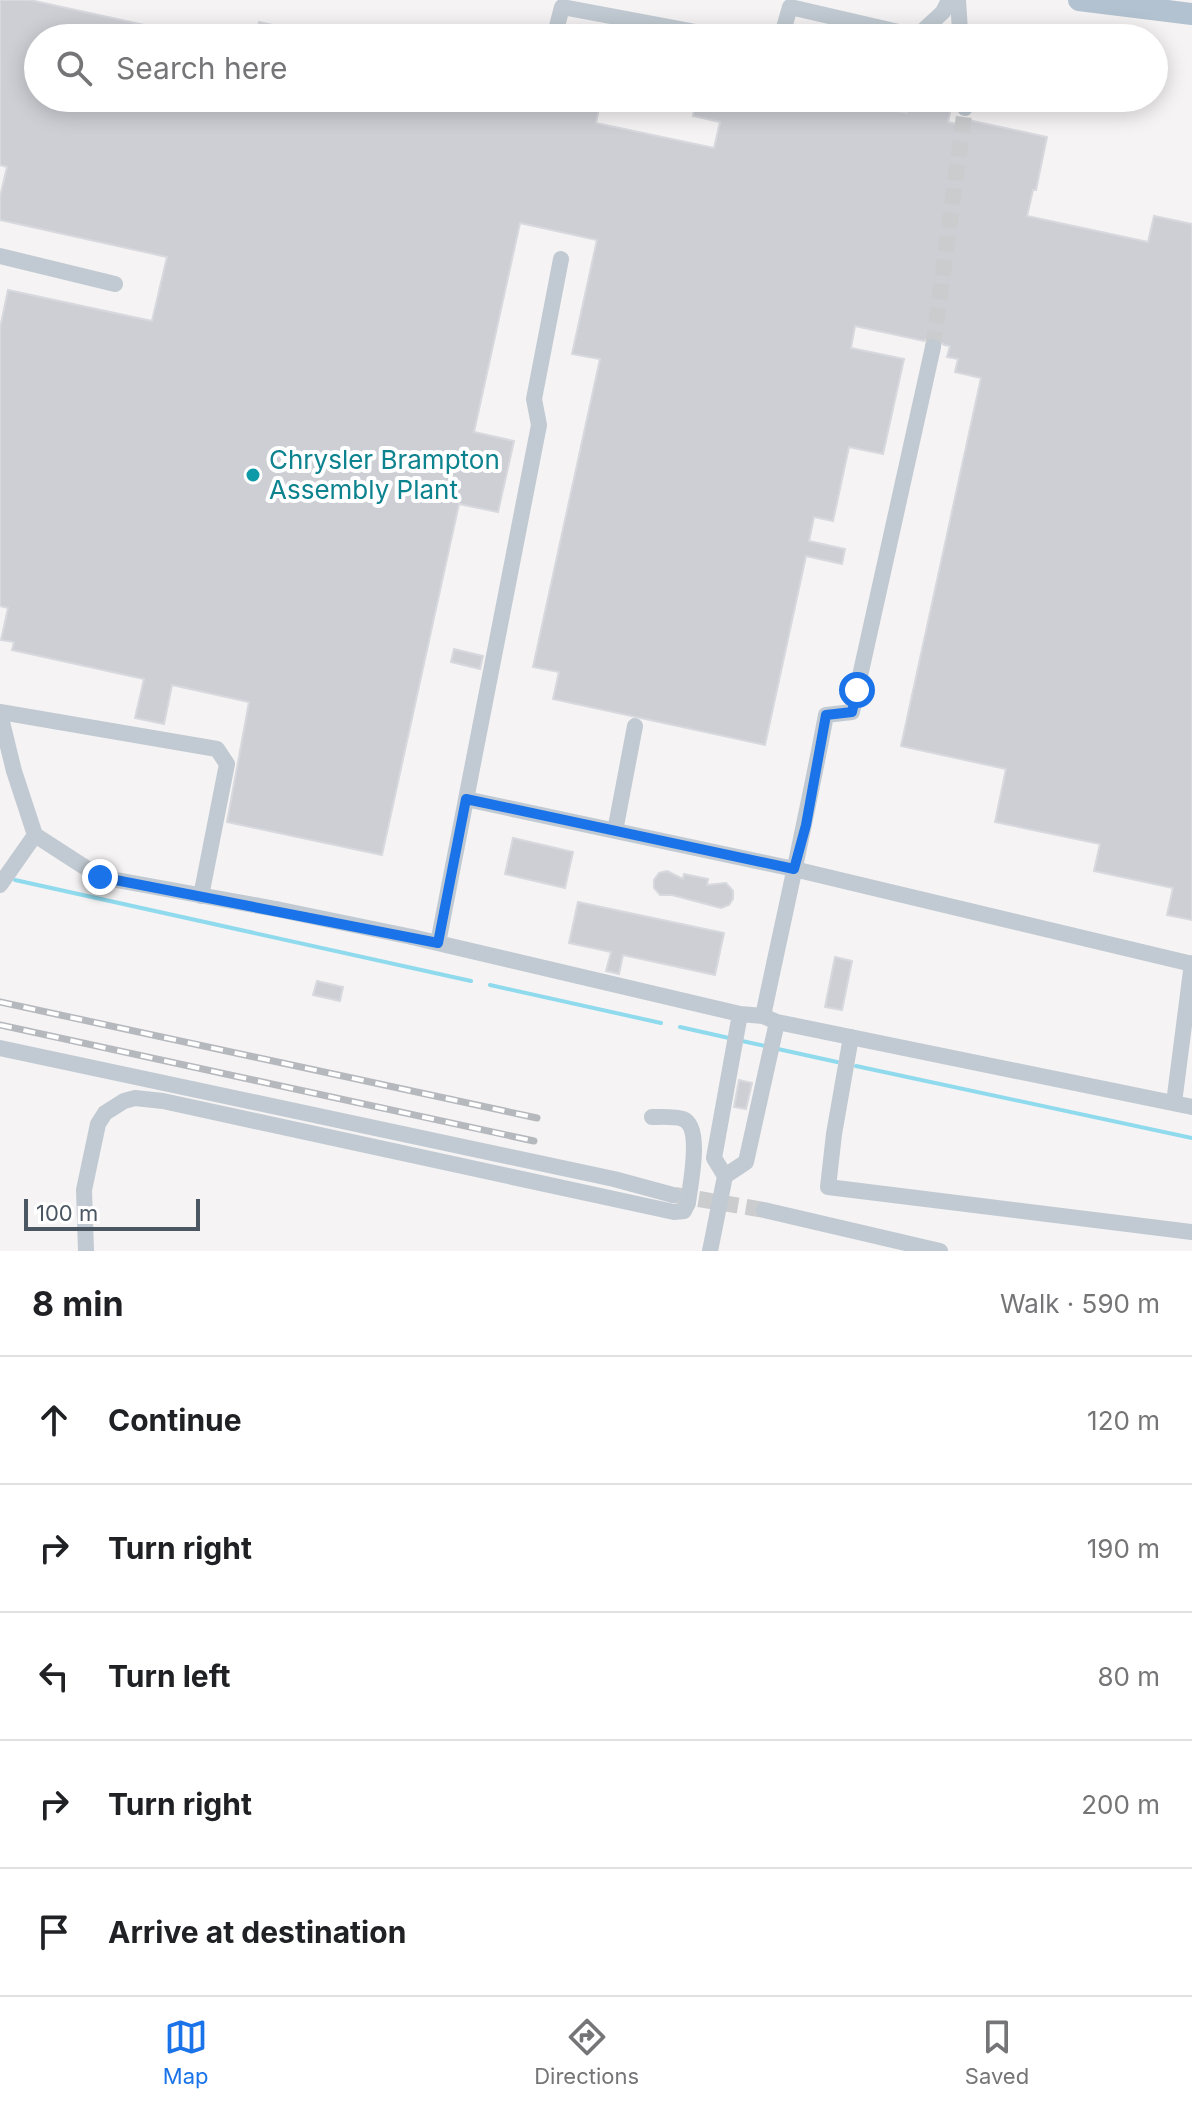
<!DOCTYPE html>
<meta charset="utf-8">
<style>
:root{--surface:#fff;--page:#f2f2f2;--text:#202124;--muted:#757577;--line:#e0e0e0;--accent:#1a73e8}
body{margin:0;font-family:Inter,sans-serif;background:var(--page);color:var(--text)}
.scale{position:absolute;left:24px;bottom:20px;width:176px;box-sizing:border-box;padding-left:8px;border:4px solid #4a5661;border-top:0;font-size:22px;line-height:28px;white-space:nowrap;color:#4a5661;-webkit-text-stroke:6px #fff;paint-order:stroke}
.stop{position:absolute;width:24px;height:24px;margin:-18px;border:6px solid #1a73e8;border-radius:50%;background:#fff}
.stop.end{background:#1a73e8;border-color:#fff;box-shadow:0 2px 8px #0008}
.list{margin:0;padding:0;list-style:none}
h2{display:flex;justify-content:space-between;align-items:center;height:104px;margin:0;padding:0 32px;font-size:34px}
h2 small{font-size:26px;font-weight:400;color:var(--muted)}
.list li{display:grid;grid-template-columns:52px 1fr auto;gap:24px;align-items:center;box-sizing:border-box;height:128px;padding:0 32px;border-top:2px solid var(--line)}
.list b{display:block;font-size:30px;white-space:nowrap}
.list em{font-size:26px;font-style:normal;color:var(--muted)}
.icon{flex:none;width:44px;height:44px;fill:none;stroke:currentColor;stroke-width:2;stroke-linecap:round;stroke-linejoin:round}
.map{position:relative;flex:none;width:1192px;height:1251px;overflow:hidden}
.search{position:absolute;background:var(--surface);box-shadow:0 4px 20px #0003;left:24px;right:24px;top:24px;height:88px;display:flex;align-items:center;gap:20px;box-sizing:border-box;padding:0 28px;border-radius:44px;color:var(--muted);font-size:30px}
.sheet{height:744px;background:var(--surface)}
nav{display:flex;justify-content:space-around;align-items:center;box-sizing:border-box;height:112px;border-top:2px solid var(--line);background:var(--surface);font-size:22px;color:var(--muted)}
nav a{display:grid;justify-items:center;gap:4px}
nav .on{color:var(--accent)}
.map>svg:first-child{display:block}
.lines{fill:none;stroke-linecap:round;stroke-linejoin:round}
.stream{stroke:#90daee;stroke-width:4}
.building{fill:#cdcfd5;stroke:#d7d9de;stroke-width:2}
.minor-tunnel{stroke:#caccce;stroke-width:16;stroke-dasharray:16 8;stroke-linecap:butt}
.minor{stroke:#c1cad2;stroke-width:16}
.major{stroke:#b3c2d1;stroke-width:22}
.rail-casing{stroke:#b5b8bd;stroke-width:7}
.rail{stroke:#fff;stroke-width:4;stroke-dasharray:12;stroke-linecap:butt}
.minor-bridge{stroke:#c1cad2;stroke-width:16}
.route{stroke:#1a73e8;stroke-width:10}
.culture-dot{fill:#0f9aa8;stroke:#fff;stroke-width:3}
.labels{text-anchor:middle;stroke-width:8;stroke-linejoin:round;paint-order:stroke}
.culture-label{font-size:26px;fill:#0d838f;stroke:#fff;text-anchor:start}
</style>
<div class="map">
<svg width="1192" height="1251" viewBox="0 0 1192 1251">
<rect width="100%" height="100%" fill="#f5f3f3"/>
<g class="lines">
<!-- stream -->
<path class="stream" d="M15,880L471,981
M490,985L661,1023
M680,1027L729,1038
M742,1041L765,1046
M778,1049L837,1062
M856,1066L1192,1138"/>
</g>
<!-- building -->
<path class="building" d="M0,0H30L186,34V38H38V98H601L596,123L714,148L720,122L693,116L697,98H868L890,103L889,109L907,113L910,98H953L948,122L966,126L968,120L1047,137L1036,190H1033L1027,216L1148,242L1154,216L1192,224V920L1167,915L1173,888L1094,871L1100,844L995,822L1006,769L901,746L981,378L955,372L958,359L947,357L950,346L944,345L936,337H929L924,341L855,326L851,348L904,359L883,454L849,447L833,521L814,517L809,541L845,549L842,564L806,556L765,745L553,699L559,672L533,667L600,359L572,354L597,240L520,223L474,432L514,441L498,512L459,504L382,855L227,822L249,702L172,685L164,724L135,718L144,679L12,650L14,642L1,640L8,608L0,606V328L8,290L152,321L167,257L0,220V197L7,167L0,165Z
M259,22L314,34L313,38H256Z
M454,649L483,656L480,669L451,662Z
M513,838L573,852L565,888L505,874Z
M667,871L683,879L684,874L708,879L707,885L726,883L733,891V899L729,905L721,908L672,895H660L654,888V880L659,873Z
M578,902L724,933L715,975L623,955L619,974L606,971L611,952L569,943Z
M835,957L852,961L842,1010L825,1007Z
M317,981L343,987L340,1001L313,995Z
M739,1080L752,1083L746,1109L734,1107Z"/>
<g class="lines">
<!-- minor-tunnel -->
<path class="minor-tunnel" d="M933,347L965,108
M675,1195L764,1210"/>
<!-- minor -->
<path class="minor" d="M958,0L960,31L964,38
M554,38L562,7L728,38
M781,38L790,7L916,36
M915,38L943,12L949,0
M669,98L685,102L686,98
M965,108L967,98
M0,256L115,284
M0,712L217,749L227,764L201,896
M0,714L14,771L35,835L100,877L276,909
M466,799L794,869L1192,964
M615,831L635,726
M0,885L35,835
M412,937L740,1014L763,1016L777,1022L1192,1107
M438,943L539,425L534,399L561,259
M763,1016C784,916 807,816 826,715L852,712L933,347
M851,1037L834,1134L828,1187L1192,1232
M0,1048L614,1179L673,1195
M1174,1103L1192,963
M725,1176L746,1162L777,1022
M764,1210L940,1251
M86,1251L84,1190L98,1124L105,1113L124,1101L135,1098L163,1101L674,1212L684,1211L688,1203C690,1185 703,1127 683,1119C675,1116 661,1117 652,1117
M710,1251L725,1176L714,1158L740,1014"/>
<!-- major -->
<path class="major" d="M1079,0L1192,14"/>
<!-- rail casing -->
<g class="rail-casing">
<path id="rail" d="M0,1002L537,1118
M0,1025L534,1141"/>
</g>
<!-- rail -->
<use href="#rail" class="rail"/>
<!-- minor-bridge -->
<path class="minor-bridge" d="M276,909L412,937"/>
</g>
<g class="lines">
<!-- route -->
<path class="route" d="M100,877L438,943L466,799L794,869L806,825L826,715L852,712L857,690"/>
</g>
<!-- markers -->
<circle class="culture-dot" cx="253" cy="475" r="8"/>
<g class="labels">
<!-- culture labels -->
<g class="culture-label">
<text x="269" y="469">Chrysler Brampton<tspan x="269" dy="30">Assembly Plant</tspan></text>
</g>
</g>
</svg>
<div class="scale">100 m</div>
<div class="stop" style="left:857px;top:690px"></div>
<div class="stop end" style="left:100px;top:877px"></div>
<div class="search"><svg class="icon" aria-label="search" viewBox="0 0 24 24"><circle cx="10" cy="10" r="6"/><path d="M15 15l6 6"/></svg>Search here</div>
</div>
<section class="sheet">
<h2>8 min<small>Walk · 590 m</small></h2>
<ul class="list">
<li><svg class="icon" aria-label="ahead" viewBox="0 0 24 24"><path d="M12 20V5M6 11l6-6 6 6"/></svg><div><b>Continue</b></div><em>120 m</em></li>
<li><svg class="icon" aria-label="right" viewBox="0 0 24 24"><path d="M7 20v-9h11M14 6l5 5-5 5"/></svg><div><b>Turn right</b></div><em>190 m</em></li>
<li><svg class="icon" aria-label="left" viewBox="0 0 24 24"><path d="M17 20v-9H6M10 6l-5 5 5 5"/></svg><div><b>Turn left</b></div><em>80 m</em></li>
<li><svg class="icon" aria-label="right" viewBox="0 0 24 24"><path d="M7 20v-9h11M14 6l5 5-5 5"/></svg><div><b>Turn right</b></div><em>200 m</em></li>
<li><svg class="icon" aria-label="arrive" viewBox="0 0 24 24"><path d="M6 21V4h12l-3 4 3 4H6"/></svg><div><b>Arrive at destination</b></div></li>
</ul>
</section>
<nav>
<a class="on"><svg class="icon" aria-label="map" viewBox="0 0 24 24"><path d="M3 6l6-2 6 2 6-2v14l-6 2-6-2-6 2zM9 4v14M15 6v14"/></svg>Map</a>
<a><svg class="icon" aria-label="directions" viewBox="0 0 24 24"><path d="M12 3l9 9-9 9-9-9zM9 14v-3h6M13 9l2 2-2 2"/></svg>Directions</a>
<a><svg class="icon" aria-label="saved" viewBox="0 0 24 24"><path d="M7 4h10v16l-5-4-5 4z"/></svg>Saved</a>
</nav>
